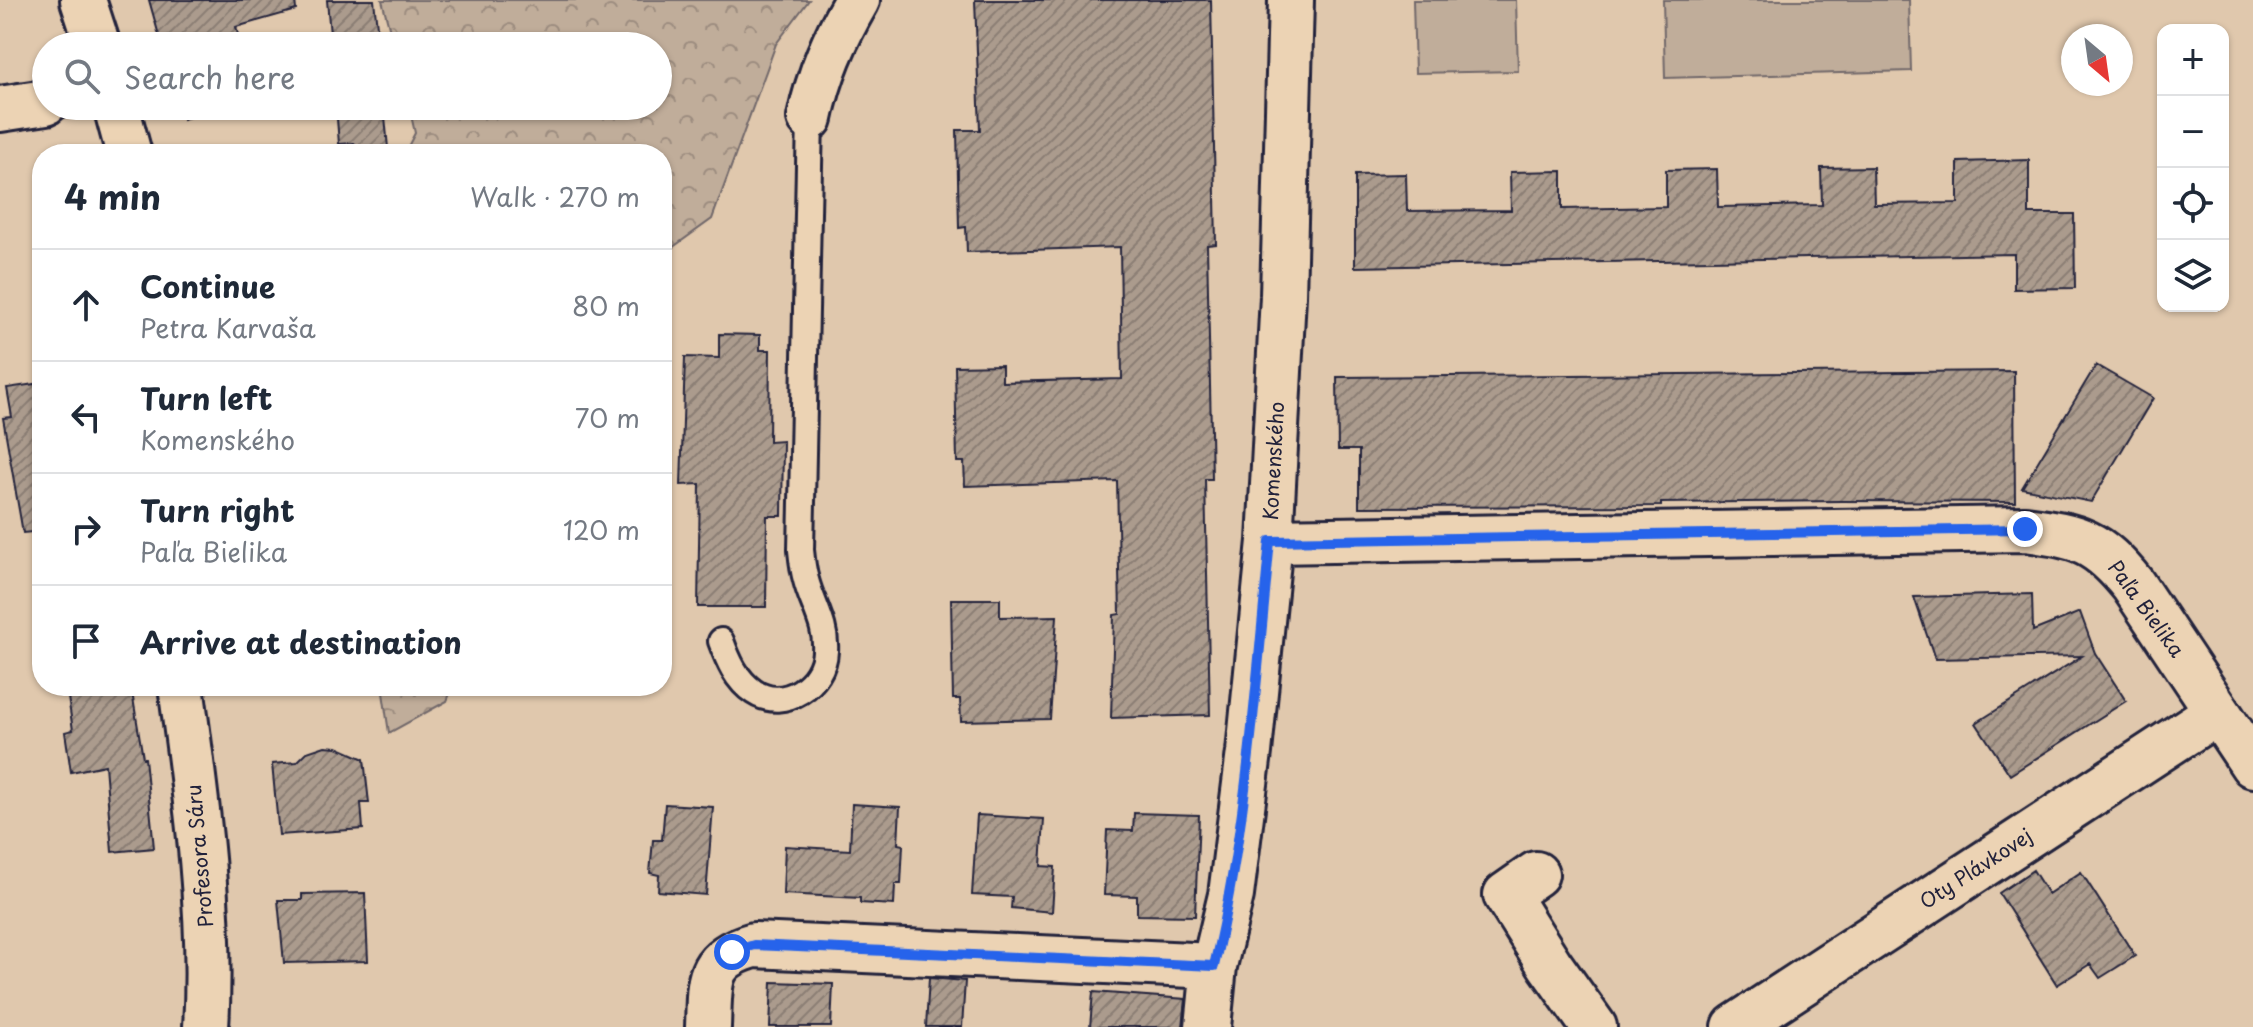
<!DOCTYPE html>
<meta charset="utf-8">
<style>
:root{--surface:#fff;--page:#f6f6f7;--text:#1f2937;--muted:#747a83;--line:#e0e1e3}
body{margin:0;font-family:"Playpen Sans",sans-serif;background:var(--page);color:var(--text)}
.controls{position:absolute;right:24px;top:24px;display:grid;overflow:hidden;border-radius:16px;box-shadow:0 2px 6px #0004}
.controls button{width:72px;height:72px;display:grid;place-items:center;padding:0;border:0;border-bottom:2px solid var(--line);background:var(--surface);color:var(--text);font:40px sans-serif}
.compass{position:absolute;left:2061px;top:24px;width:72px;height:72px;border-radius:50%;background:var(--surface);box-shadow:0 2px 6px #0004;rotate:151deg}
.stop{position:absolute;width:24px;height:24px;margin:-18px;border:6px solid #2563eb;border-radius:50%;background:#fff}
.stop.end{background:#2563eb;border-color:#fff;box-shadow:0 2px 8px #0008}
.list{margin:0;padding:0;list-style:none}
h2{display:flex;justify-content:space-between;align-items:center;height:104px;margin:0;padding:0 32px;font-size:34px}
h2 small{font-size:26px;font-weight:400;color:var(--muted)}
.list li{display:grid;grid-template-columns:52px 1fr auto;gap:24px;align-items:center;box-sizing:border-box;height:112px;padding:0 32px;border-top:2px solid var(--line)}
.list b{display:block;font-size:30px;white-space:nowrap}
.list p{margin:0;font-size:26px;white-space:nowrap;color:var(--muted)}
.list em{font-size:26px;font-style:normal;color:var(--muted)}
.icon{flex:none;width:44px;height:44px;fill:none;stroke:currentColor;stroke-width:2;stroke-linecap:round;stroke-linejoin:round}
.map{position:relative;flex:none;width:2253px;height:1027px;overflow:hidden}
.search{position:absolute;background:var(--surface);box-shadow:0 2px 6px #0004;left:32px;top:32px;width:640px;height:88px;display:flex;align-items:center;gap:20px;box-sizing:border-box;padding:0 28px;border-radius:44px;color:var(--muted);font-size:30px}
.panel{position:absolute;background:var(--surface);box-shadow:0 2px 6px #0004;left:32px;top:144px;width:640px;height:552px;border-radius:32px}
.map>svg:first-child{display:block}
.forest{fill:url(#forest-crowns);stroke:#71686a;stroke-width:2}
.green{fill:#c0ad9a;stroke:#71686a;stroke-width:2}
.building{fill:url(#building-hatch);stroke:#22223b;stroke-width:2}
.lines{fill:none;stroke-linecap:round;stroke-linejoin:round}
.service-casing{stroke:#22223b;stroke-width:30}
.minor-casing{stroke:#22223b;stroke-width:50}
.service{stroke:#ecd3b4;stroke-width:24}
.minor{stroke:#ecd3b4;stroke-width:44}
.route{stroke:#2563eb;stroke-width:10}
.labels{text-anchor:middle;stroke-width:6;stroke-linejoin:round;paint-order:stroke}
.street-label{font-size:20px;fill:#22223b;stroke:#ecd3b4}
</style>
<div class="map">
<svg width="2253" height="1027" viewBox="0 0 2253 1027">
<defs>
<pattern id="forest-crowns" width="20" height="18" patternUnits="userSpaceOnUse" patternTransform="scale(2)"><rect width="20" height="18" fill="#c0ad9a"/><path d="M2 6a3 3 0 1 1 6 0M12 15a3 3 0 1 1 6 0" fill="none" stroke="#9c8c7f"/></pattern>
<pattern id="building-hatch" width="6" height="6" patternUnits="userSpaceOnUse" patternTransform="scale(2)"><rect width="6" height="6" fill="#ab9b8d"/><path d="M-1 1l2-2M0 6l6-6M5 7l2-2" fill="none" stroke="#8b7e74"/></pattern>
</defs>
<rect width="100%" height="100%" fill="#e0c8ad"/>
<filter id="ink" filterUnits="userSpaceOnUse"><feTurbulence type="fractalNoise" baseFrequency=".0125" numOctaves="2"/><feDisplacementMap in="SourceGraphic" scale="16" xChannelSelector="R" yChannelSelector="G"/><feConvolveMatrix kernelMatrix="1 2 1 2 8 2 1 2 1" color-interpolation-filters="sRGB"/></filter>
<g filter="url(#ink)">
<!-- forest -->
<path class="forest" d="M382,0H809L776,44L712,219L662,255V154H404L415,133L409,106H658V46H394Z
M382,686H453L447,701L389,733Z"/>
<!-- green -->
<path class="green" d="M1413,0H1516L1518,71L1415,73Z
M1663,0H1909L1911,71L1665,78Z"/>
<!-- building -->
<path class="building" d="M149,0H295L296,10L236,27L241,46H162Z
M327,0H374L379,46H331Z
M975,0H1211L1216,244L1207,245L1212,479H1205L1210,715L1111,718L1114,615L1120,614L1117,481L965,486L964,462H957L955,366L1002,365V382L1122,379L1120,247L967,252L966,227L959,228L957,130H980Z
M179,106H228L183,119Z
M336,106H384L388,148L362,150L354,143L339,144Z
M2029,160V214H2074L2075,288L2014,289V254L1355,267V175L1406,174L1407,211L1511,210L1510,172L1562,171V209L1666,207V170L1717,169L1718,207L1822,205L1821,168L1873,167L1874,204L1958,203V162Z
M719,334L760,335V350H770L769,442L783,441L782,516H767L766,607H698L700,484L681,485L685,357L719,358Z
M2096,365L2153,398L2091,502L2022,488Z
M2014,371L2015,502L1842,501L1661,503V506L1359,507V450H1338L1337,377Z
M42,383V531L23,533L3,418L12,417L7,388Z
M2032,594L2033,631L2080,612L2095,653L2126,701L2010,775L1976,723L2082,656L1935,659L1914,597Z
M951,599H1000V617L1057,616L1050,719L961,721L960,699H953Z
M99,686H131L143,758H145L154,848L112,852L105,765L71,772L65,732L73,730L67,691Z
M325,746L337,747L364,759L369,803H361L363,829L279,835L272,764L297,762L307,752Z
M665,804L713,807L706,895L658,891L659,875L650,873L653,840H662Z
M852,804L900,807L898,844L903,845L901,884H895L894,905L860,903V898L783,894L785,846L850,850Z
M1134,813L1199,815L1195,916L1137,915V896L1104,895L1107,830L1133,831Z
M977,815L1044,819L1041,866L1055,867L1052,912L1011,908L1012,897L972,895Z
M2033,870L2048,894L2081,872L2135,956L2100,978L2090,964L2057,985L1999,893Z
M365,893L368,961L284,963L278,900H302V894Z
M929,978L965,981L962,1027H926Z
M772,982L833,984L831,1027H770Z
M1093,992L1186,999L1183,1027H1090Z"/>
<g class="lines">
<!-- service casing -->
<g class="service-casing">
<path id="service" d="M721,641C728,660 736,680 754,692C784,712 824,684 825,651C827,625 812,604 806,580C803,570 802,560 801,550L810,118"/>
</g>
<!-- minor casing -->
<g class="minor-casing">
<path id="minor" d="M83,0L98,46
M116,106L129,154
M0,109L46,102
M810,118C819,74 835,38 857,0
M1270,541L2025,529C2079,536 2098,541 2133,585L2253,765
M181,686C196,796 213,916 206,1027
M1536,874L1506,895L1550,965L1594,1027
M708,1027C710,981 704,959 754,945L1214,966
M1208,1027L1214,966L1231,895L1249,752L1270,541L1283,296L1291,0
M1735,1027L2217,712"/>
</g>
<!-- service -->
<use href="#service" class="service"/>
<!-- minor -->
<use href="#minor" class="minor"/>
</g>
</g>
<g class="lines" filter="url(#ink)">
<!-- route -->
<path class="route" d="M732,952L754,945L1214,966C1247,827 1256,683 1270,541L2025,529"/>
</g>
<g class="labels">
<!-- street labels -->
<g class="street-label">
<text transform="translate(1274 461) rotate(-87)" y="7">Komenského</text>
<text transform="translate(2146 609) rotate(54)" y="7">Paľa Bielika</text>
<text transform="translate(200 856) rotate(-95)" y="7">Profesora Sáru</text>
<text transform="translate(1976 869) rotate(-33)" y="7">Oty Plávkovej</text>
</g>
</g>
</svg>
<div class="controls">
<button>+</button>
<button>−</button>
<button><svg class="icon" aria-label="locate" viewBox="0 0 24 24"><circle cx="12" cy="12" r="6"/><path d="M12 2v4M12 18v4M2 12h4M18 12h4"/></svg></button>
<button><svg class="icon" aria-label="layers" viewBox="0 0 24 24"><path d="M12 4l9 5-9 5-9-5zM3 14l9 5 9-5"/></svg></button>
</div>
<svg class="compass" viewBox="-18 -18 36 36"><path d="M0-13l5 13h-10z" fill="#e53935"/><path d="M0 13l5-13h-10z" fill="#747a83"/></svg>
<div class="stop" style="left:732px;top:952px"></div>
<div class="stop end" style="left:2025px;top:529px"></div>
<div class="search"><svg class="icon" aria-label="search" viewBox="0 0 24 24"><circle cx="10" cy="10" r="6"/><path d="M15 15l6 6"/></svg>Search here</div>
<section class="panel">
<h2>4 min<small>Walk · 270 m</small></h2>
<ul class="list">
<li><svg class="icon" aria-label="ahead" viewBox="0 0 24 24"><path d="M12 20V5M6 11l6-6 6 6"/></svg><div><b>Continue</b><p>Petra Karvaša</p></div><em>80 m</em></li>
<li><svg class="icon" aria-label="left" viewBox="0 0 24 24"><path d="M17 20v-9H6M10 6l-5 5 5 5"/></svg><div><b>Turn left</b><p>Komenského</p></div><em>70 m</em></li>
<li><svg class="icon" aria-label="right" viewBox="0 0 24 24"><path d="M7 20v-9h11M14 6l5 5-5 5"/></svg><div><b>Turn right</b><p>Paľa Bielika</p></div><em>120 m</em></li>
<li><svg class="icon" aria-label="arrive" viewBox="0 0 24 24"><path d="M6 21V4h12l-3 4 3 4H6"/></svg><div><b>Arrive at destination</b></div></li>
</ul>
</section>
</div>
